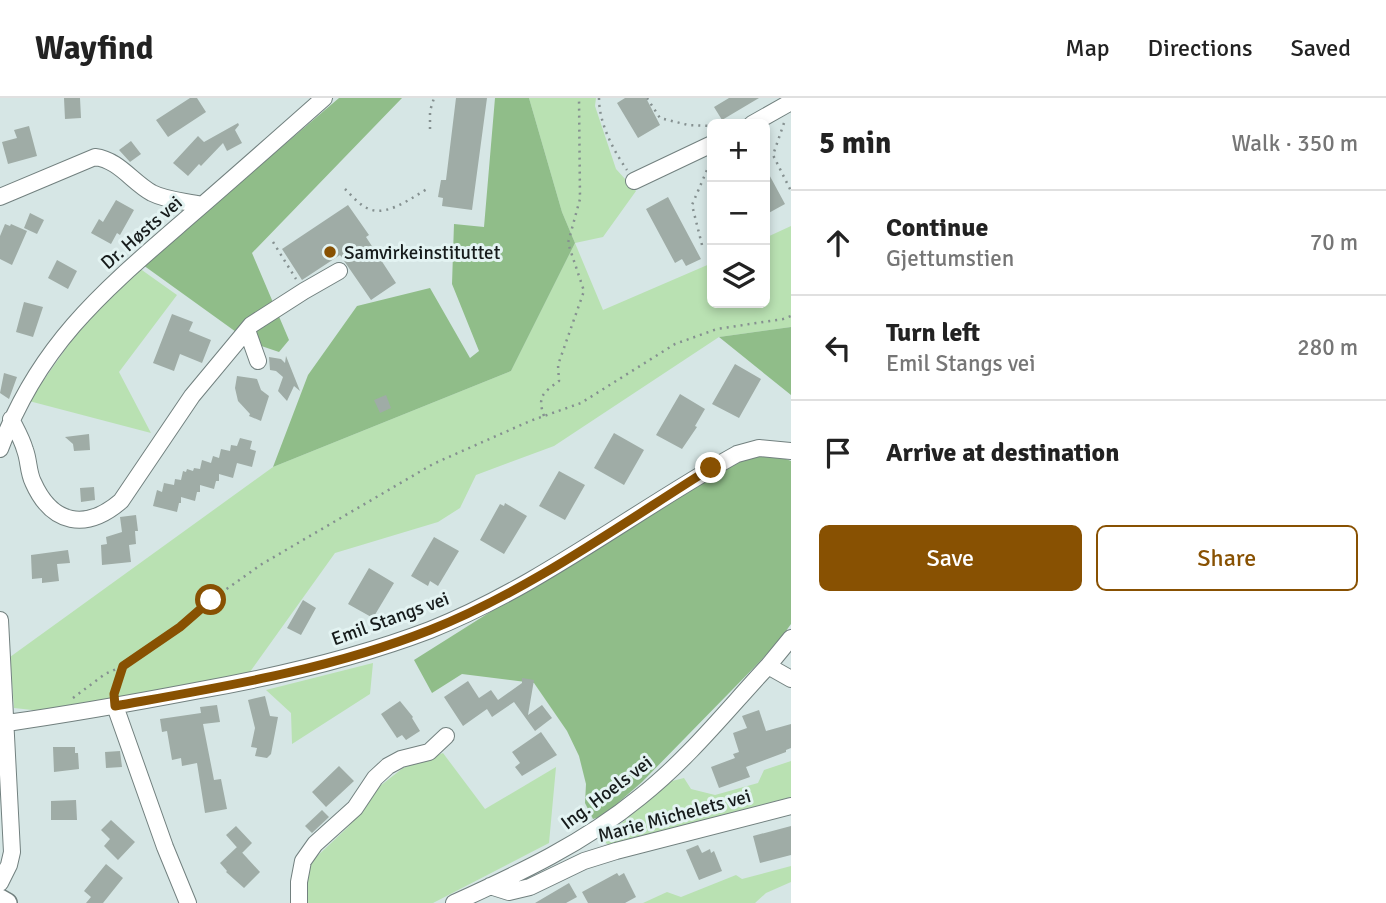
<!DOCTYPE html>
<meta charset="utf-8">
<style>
:root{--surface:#fff;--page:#f2f2f2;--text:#222;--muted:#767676;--line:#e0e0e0;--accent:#885102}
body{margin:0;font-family:Signika,sans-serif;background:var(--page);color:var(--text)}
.controls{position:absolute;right:21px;top:21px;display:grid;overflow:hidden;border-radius:10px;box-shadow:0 4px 10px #0003}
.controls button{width:63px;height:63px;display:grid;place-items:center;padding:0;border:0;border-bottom:2px solid var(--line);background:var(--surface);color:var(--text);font:35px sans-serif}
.stop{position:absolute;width:21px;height:21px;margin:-16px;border:5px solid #885102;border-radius:50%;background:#fff}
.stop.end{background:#885102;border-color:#fff;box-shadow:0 2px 7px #0008}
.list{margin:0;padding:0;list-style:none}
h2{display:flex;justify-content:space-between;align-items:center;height:91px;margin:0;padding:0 28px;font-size:30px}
h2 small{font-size:23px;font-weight:400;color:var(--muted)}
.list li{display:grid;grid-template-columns:46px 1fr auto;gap:21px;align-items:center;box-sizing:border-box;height:105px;padding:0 28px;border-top:2px solid var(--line)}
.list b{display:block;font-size:26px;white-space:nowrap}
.list p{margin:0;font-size:23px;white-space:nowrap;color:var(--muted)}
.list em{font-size:23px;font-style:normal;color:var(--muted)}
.actions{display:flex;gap:14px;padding:21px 28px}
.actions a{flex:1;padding:16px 0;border:2px solid var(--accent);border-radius:10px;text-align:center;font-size:24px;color:var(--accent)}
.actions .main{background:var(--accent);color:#fff}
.icon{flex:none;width:38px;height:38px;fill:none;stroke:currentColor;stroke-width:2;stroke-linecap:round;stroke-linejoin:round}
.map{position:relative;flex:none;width:791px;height:805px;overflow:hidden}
header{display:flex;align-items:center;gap:42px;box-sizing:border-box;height:98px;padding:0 35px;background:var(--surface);border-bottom:2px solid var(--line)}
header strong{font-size:33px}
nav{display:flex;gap:38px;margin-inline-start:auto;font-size:24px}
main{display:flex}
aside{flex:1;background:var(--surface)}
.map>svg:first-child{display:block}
.green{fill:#b9e1b2}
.forest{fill:#90bd89}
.building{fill:#9faca6}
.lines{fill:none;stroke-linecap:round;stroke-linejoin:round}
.minor-casing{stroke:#72807f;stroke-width:18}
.major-casing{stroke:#72807f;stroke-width:22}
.path{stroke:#859090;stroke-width:2.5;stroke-dasharray:2 5;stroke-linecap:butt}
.minor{stroke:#fff;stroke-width:16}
.major{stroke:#fff;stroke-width:19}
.route{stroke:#885102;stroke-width:9}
.poi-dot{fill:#885102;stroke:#e3f3f2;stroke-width:2.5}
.labels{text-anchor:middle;stroke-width:6;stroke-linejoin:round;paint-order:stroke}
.street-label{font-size:19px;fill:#161b1b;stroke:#e3f3f2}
.poi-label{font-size:19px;fill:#161b1b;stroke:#e3f3f2;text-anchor:start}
</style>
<header>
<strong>Wayfind</strong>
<nav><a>Map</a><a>Directions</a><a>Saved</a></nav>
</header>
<main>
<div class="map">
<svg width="791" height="805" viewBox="0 0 791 805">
<rect width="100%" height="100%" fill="#d6e6e5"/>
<!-- green -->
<path class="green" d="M529,0H596L595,8L616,71L636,93L603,139L575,145L603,212L712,165V205H765V140L791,128V229L719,239L554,348L476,377L460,410L438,424L335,455L242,585L69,616L14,610L10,559L273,369L511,273L575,145L562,114Z
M139,170L177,197L119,274L151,335L29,303L81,229Z
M373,565L370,596L292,646L291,615L266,592Z
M443,655L485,711L556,669L549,745L433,805H302L304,783L311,764L348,729L380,688L403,670Z
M791,663V699L609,747L601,742L672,683L684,680L691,691L715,697L758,685L764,672Z
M791,768V784L766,795L755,805H643L667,794L681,799L736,777L742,781Z"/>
<!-- forest -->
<path class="forest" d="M339,0H402L252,155L289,242L279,254L250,244L143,167Z
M495,0H529L562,114L575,145L511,273L273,369L308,277L357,208L430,190L470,260L479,253L452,186L454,126L484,129Z
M791,229V297L719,239Z
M765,353L791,363V526L775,548L642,684L603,718L593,721L585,705L586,686L579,658L567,633L534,585L462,576L432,595L414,562L712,374Z"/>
<!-- building -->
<path class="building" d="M64,0H80L81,20L65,21Z
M190,0H197L206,14L168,39L156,22Z
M456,0H487L472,112L442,108L443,100L438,99L441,82H446Z
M625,0H646L660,27L638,40L617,5Z
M729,0H759L722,22L714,9Z
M238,25L239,27L235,32L242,45L227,53L223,45L201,68L199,66L188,78L173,65L198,38L204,44Z
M29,28L37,58L8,66L2,44L17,40L14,32Z
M131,43L141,56L130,64L119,52Z
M765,69L785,106L765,117Z
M668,99L701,161L686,168L682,161L675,165L646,111Z
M116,102L134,112L120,137L117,135L111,146L91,135L99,121L103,124Z
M348,107L369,137L366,139L396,185L371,202L340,157L302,182L282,151Z
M30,115L44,122L37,136L24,130Z
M5,126L10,128L11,126L27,133L12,167L0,161V138Z
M57,162L77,173L68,191L48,180Z
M24,204L43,209L33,239L16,234Z
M172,216L193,224L189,233L211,242L202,265L180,256L174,273L153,265Z
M286,258L300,293L294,288L287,303L278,293L283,279L276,273L270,272L269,259L281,261L285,265Z
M735,266L761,281L739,320L712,306Z
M4,275L17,279L9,301L0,295Z
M237,278L257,281L261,292L269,298L261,323L249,318L250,316L238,303L235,290Z
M680,296L705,311L695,328L697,329L682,351L656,337Z
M386,297L391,310L380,315L374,302Z
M614,335L644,352L624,387L594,370Z
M89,336L90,352L74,353L73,346L65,339Z
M240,340L252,343L250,351L256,353L252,369L237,365L233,380L219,376V383H216L214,391L200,387V394H197L195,403L181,399V405H179L177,414L153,408L157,392L162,394L164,385L174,387L175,381L181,382L183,373L186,374L187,371L193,373L194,370L200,371L202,362L211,365L213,358L219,360L221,351L230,353L231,347L237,348Z
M559,373L585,387L565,422L539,408Z
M94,389L95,402L81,404L80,390Z
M505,405L527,418L504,456L480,442L500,406L504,408Z
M136,417L138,433H135L136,446L129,447L131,464L102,467L101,447L107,446L106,439L122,434L120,419Z
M434,439L459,453L438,488L430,483L428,488L411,478Z
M68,452L70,465L57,466L59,483L42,485V480L32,481L31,457Z
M369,470L394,485L373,520L348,506Z
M303,502L316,510L301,537L287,530Z
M522,580L534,582L528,617L542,607L552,620L535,633L514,604L492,619L487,611L463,628L444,599L468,583L479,600L491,592L498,602L522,585Z
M265,598L270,618L278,619L271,656L267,660L255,658L257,650L251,649L255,630L248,602Z
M400,603L413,619L412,620L420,633L406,642L402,637L397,640L381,616Z
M217,607L220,624L203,626L214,682L221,681L227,711L205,715L197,665L182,668L181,660L172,662L167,633L162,634L160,621L201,615L200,609Z
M759,612L766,633L791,626V650L786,652V654L746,669L750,679L719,690L711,669L735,660L733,656L739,654L733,635L747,630L742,618Z
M541,634L557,657L522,678L515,669L520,665L512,654Z
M53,649H75V655H78L79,671L54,674Z
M120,653L122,669L106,670L105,654Z
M339,668L354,683L326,709L312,694Z
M76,702L77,722H51V703Z
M322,712L329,719L312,735L305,728Z
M111,722L135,744L118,762L104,748L110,741L101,732Z
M236,728L252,745L242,755L226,737Z
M791,728V757L760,765L753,738Z
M698,747L702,755L710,751L711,755L714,753L722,773L699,782L686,752Z
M237,749L260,774L244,790L226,774L227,773L220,765Z
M106,766L123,780L103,805H86L91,799L84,793Z
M617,775L619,778L624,775L636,799L625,805H588L582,794Z
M569,785L577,799L566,805H535Z"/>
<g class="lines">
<!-- minor casing -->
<g class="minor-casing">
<path id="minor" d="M752,26L791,4
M634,83L712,46
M0,99L95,59C119,62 132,84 152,95C168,103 186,103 202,107
M247,232L258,263
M11,321C16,331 22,341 25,352C29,362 28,374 33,384C52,427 86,433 121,403L192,298L251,227L304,193L339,173
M0,351C40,243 108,189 192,116C236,78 280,39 324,0
M0,522L12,754L9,767L0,785
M768,568L791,540
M115,608L165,749L188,805
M7,625C70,616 132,605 195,593C274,579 354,561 430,532C540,488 634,413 737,356L759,350L791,353
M490,788L509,794L530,789L584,763L616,753L791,708
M299,805V784L303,763L315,746L355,710L375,680L388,668L401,661L429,654L446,638
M454,805C520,775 584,745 640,699C688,661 727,612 768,568L791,581"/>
</g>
<!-- major casing -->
<g class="major-casing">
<path id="major" d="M0,801L7,805"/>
</g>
<!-- path -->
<path class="path" d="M599,0C599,25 613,52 627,72
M647,0L660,20L688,27L712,28
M784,25L773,57L791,93
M430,31V13L434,0
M345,91C353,99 361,109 372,112C390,117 414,98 429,90
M273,144L296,181
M702,147L692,107L710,65
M544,318C537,298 543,295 559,283L558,267L584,193L568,145L580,101L579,0
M115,591L123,568L129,561L159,544L211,502L262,466L433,366L530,323L581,305L675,246L717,231L783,221L791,218
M73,600L105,576L123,568"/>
<!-- minor -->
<use href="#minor" class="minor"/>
<!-- major -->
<use href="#major" class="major"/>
</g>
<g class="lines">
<!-- route -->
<path class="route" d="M211,502L180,529L123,568L114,596L115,608C221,589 329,572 430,532C530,492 620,427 711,370"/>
</g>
<!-- markers -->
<circle class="poi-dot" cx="330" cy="154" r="7"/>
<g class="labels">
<!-- street labels -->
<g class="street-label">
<text transform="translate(141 134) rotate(-41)" y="7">Dr. Høsts vei</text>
<text transform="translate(390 520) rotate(-20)" y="7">Emil Stangs vei</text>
<text transform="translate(606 694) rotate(-37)" y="7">Ing. Hoels vei</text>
<text transform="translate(674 717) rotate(-15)" y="7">Marie Michelets vei</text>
</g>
<!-- poi labels -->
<g class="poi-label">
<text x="344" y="161">Samvirkeinstituttet</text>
</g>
</g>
</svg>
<div class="controls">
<button>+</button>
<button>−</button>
<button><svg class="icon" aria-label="layers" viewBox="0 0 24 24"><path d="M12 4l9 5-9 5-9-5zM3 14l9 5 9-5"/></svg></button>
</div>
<div class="stop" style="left:211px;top:502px"></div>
<div class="stop end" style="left:711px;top:370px"></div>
</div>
<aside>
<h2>5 min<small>Walk · 350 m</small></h2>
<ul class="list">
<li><svg class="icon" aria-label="ahead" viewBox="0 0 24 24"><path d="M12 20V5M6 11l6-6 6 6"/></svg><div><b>Continue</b><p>Gjettumstien</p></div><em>70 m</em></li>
<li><svg class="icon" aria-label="left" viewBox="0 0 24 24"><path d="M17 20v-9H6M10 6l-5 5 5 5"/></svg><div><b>Turn left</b><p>Emil Stangs vei</p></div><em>280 m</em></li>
<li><svg class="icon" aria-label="arrive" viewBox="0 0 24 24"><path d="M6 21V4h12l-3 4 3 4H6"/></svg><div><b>Arrive at destination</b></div></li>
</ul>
<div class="actions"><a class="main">Save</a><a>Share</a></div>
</aside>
</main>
